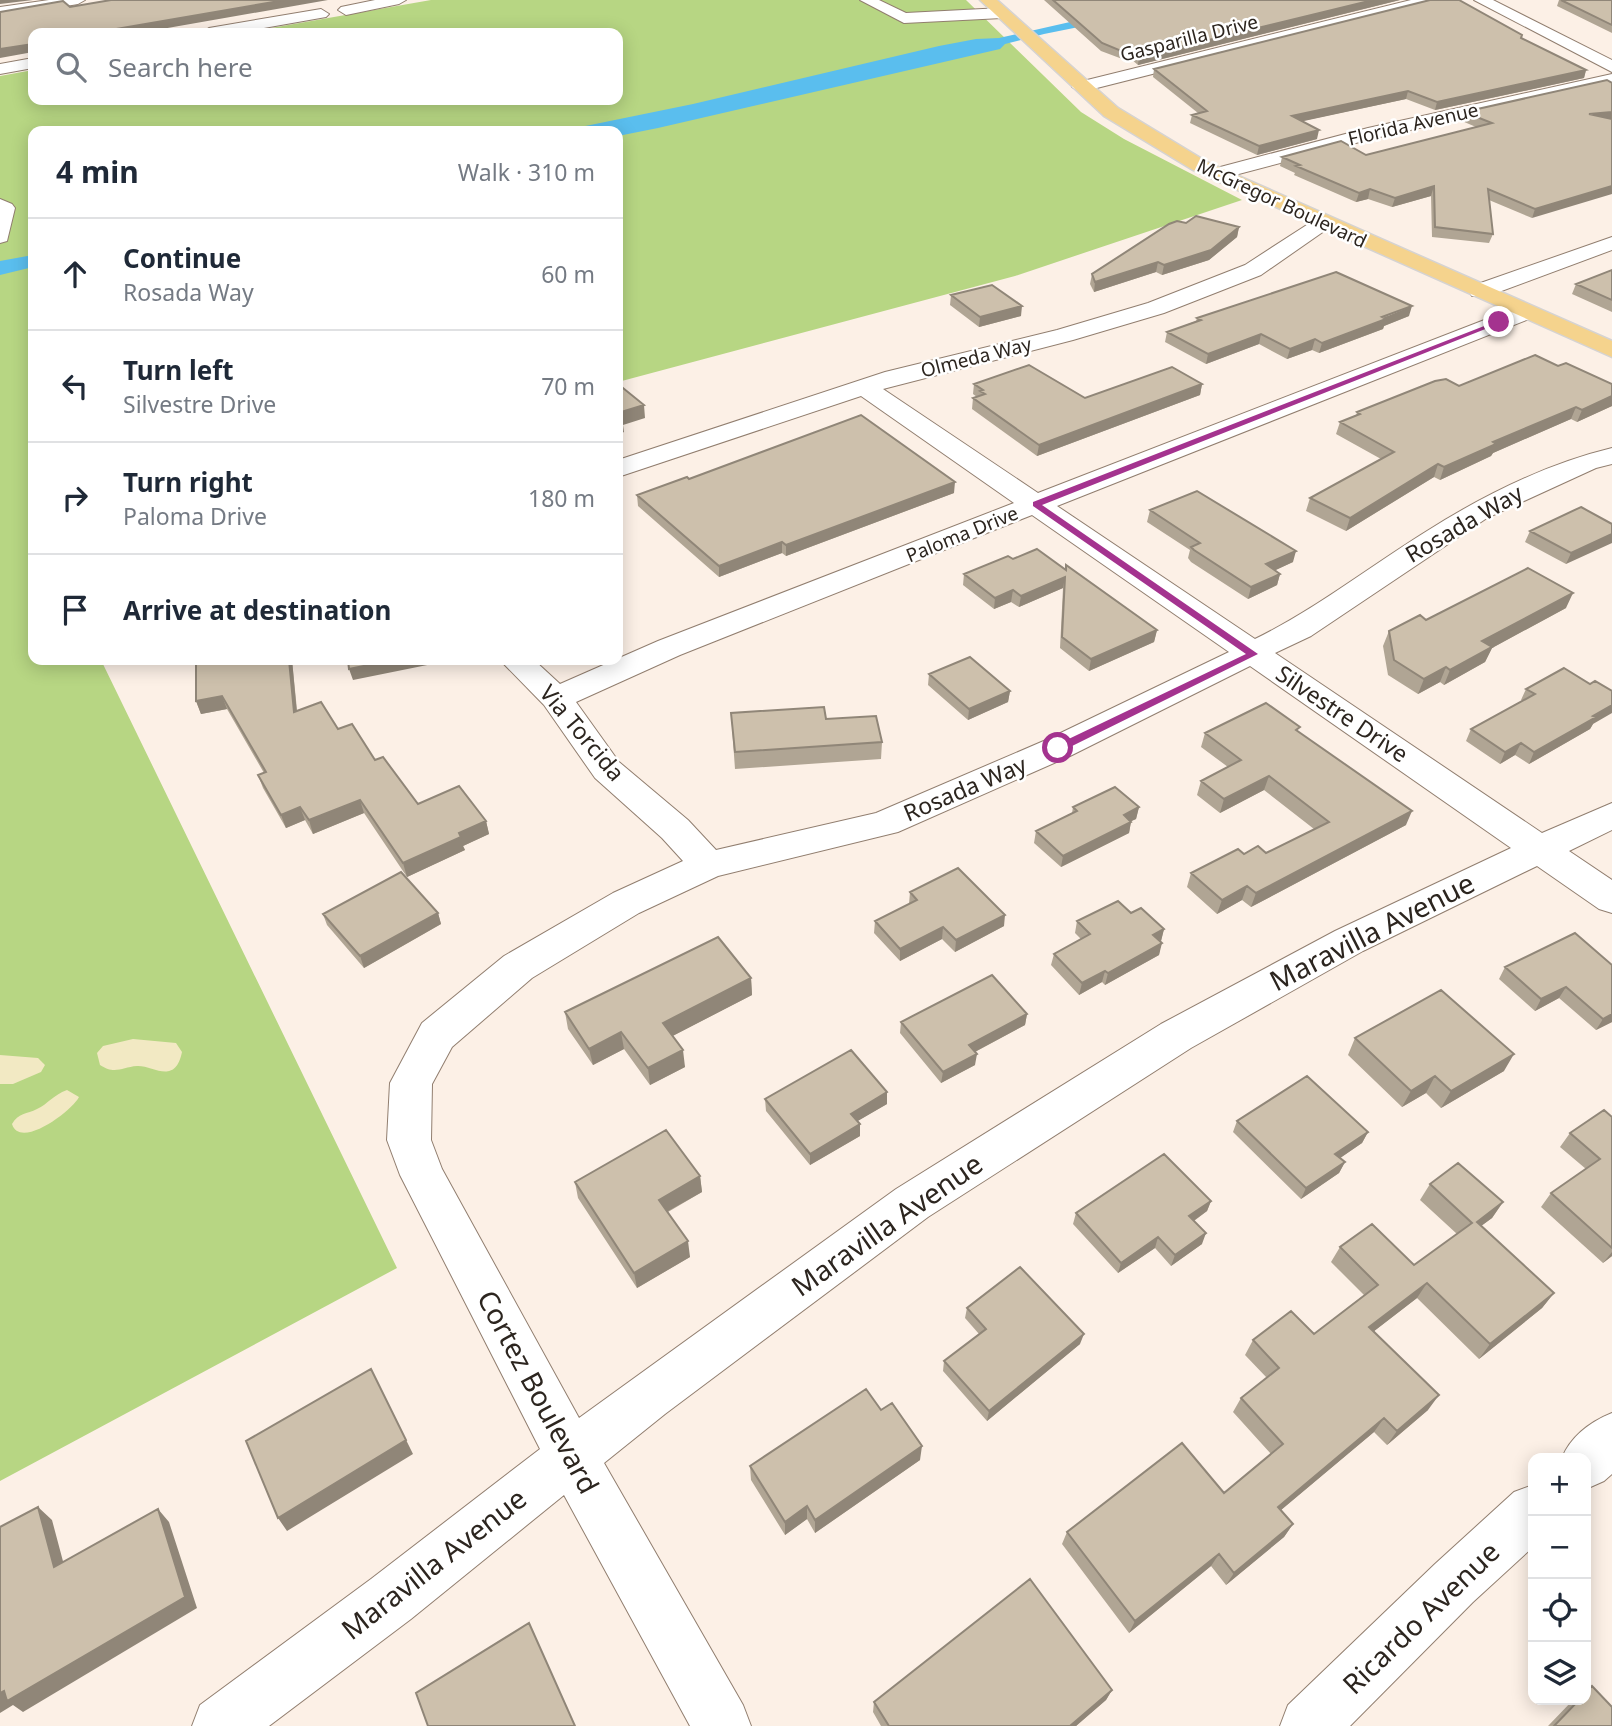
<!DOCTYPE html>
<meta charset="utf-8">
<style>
:root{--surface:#fff;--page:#f2f2f3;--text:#1f2937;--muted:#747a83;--line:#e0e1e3}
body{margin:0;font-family:"Noto Sans",sans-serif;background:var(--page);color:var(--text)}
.controls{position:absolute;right:21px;bottom:21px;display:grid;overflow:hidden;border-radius:14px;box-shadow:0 4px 18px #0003}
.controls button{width:63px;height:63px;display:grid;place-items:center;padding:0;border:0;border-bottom:2px solid var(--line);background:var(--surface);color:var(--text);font:35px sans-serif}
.stop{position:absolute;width:21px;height:21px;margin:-16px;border:5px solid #a4338f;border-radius:50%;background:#fff}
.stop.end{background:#a4338f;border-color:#fff;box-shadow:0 2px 7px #0008}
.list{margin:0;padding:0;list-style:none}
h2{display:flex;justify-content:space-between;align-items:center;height:91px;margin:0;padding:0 28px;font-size:30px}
h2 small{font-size:23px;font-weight:400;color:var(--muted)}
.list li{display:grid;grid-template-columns:46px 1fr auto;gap:21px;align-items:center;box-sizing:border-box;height:112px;padding:0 28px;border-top:2px solid var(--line)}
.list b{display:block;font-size:26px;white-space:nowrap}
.list p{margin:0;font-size:23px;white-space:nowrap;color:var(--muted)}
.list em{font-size:23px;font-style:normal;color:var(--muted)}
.icon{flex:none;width:38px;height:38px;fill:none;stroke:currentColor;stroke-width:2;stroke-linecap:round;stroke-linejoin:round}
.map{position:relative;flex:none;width:1612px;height:1726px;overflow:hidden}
.search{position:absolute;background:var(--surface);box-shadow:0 4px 18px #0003;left:28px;top:28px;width:595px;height:77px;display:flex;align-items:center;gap:18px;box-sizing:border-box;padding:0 24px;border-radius:14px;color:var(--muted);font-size:26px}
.panel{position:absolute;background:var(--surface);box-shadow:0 4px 18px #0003;left:28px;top:126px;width:595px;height:539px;border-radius:14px}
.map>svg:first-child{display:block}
.green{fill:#b7d683}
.sand{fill:#f2e9c3}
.water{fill:#5abeee}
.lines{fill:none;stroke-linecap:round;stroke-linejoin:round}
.canal{fill:#5abeee;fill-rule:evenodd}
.minor-casing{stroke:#917e6f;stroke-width:2}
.major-casing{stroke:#d5d3d2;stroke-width:3}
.minor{fill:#fff;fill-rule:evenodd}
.major{fill:#f5d38d;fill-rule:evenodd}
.wall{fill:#b0a594}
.shaded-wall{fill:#908678}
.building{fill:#cdc0ac;stroke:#908678;stroke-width:2}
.route{fill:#a4338f}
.labels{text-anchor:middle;stroke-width:5;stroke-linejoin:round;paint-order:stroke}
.far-street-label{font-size:19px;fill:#2c251f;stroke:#fff}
.street-label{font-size:23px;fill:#2c251f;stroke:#fff}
.near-street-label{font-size:28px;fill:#2c251f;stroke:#fff}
</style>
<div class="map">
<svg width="1612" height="1726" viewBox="0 0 1612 1726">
<rect width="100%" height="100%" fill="#fcf0e6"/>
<!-- green -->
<path class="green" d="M431,0H966L1081,112L1124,139L1242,200L1015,276L618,382V131H33V660H101L397,1268L0,1481V76L33,70V100H618V33H243Z"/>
<!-- sand -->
<path class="sand" d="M133,1039L176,1043L182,1052C175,1086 153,1065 137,1066C122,1067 115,1075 100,1065L97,1053L103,1046Z
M0,1055L38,1058L45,1065L41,1072L13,1084H0Z
M67,1090L79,1097C72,1111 20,1150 12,1124C18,1113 27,1114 37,1109C48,1104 53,1095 67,1090Z"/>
<!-- water -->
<path class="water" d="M1167,0H1213L1044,34L1005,44L1000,49L658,128L618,136V131H561L693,104L939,46L976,39L999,38Z"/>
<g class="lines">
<!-- canal -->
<path class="canal" d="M33,255V267L0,275V261Z"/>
<!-- minor casing -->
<g class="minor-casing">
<path id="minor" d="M49,0H85L78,4L0,17V7Z
M375,0H406L399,4L346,15L338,10L341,7Z
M860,0H879L906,13L1002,8L1010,13L1002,18L904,23Z
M1411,0H1436L1434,3L1081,92L1072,87L1075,83Z
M1474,0H1493L1612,60V72Z
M321,9L329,14L326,17L235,33H201L209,28Z
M33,58V68L0,74V64Z
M1612,74V84L1371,139L1216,180L1206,174L1209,170L1368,128Z
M0,199L12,204L15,208L7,241L0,243Z
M1323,217L1330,219L1333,223L1330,227L1261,275L1164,313L1073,340L883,389L1038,493L1518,307H1534L1537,312L1534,317L1057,506L1255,639C1316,609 1369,567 1427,531C1484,495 1546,464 1612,448V464L1596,468L1487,518L1311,636L1275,653L1542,833L1612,803V830L1569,851L1612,880V913L1599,909L1537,866L1363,951L1191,1048L928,1217L665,1414L604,1463L743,1705L751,1726H690L564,1495L411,1619L269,1726H192L200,1705L371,1579L540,1449L400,1175L387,1140L390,1083L422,1023L504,956L613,893L683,861L662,838L595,778L544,705L500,660H534L560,684L658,641L1014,503L861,396L618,477V460L885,372L1057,330L1148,303L1245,265L1316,219ZM1032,515L1229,652L1046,740L876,813L716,850L688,820L619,762L576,702L680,655ZM1250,666L1511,848L1335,931L1161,1024L896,1189L579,1418L442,1169L431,1140L432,1084L452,1047L532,978L639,913L718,876L898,832L1070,756Z
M1612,237V250L1488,296H1472L1469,291L1472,286Z
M1612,1413V1474L1604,1481L1586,1489V1458H1562C1571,1436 1590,1422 1612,1413Z
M1533,1485V1547L1473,1602L1350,1726H1280L1288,1705L1435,1564L1514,1492Z"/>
</g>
<!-- major casing -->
<g class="major-casing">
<path id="major" d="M980,0H997L1118,108L1207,162L1612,341V357L1193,170L1104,116Z"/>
</g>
<!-- minor -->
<use href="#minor" class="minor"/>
<!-- major -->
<use href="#major" class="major"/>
</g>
<!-- wall -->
<path class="wall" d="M1044,0H1400L1138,65L1131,59L1125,60L1101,51Z
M1559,0H1612V33L1557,6Z
M1521,38L1586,70L1584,78L1435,110L1406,99L1302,121L1317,139L1257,155L1190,123L1192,115L1198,113L1153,77L1154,69Z
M1607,80L1532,218L1489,200L1493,234L1489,243L1432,237L1431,196L1392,207L1368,199L1356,202L1294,175L1295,173L1280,166L1282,157L1366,155L1476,127L1462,121L1464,112Z
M1186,223L1239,227L1237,237L1209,260L1162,275L1156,272L1094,292L1090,284L1092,274Z
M1612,270V312L1572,294L1576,284Z
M951,295L1021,316L979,327L950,305Z
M1409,316L1384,326L1383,329L1319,353L1312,350L1287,359L1259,344L1206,364L1165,342L1167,332L1196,321L1197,318Z
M1558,366L1612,384V406L1577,422L1571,419L1493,453L1491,456L1440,480L1434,477L1346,531L1306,511L1310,498L1381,459L1336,434L1340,422L1356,416L1357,412L1459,386Z
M974,384L1085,398L1202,384L1200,395L1037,456L972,409L973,398L977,397L973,394Z
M689,479L954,493L786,556L782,553L719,577L638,506L637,495Z
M1150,510L1293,562L1275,570L1280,574L1277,585L1248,599L1191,562L1188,558L1190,550L1147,522Z
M1612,524L1566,564L1525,542L1530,531Z
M1013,559L1065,570L1157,630L1154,642L1089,671L1060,648L1063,588L1019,607L1011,602L994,609L963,585L964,574Z
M1566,608L1492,648L1485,662L1444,685L1440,682L1418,694L1388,675L1383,646L1389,631L1426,620Z
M292,660L297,710L338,729L375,760L418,804L486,821L489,834L463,846L465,850L407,877L364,813L313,834L305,820L286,828L263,788L258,775L264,773L227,709L201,714L196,701Z
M929,674L1010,691L1008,702L968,720L928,685Z
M1590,684L1593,724L1590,729L1529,764L1515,755L1500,764L1466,741L1471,729L1523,701L1521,700L1526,689Z
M731,713L826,719L882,742L881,759L735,769Z
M1299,732L1406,825L1251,907L1242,900L1217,914L1187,887L1191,873L1244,854L1266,853L1314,829L1264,790L1220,813L1197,795L1201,781L1228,767L1201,747L1205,733Z
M1073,807H1139L1136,819L1131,821L1129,833L1061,867L1034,843L1036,831L1072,813Z
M910,892L1004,926L955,952L942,939L900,961L874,933L875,921L909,904Z
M438,913L441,924L364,968L327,925L323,914Z
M1131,913L1164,929L1161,941L1159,955L1105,985L1102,982L1079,995L1051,965L1054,954L1081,939L1075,933L1077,921Z
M1575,933L1612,1022L1596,1030L1559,998L1535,1011L1499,979L1505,967Z
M751,978L752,995L672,1036L685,1067L650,1085L624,1049L593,1065L568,1029L565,1012Z
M1027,1014L1025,1025L975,1052V1065L941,1083L900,1033L901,1022Z
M1355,1038L1504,1071L1441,1108L1426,1093L1402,1107L1348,1055Z
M887,1092V1104L857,1121L860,1136L810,1165L766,1111L765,1099Z
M1612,1117V1256L1603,1263L1541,1207L1551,1193L1586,1169L1560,1147L1570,1133Z
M1237,1121L1368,1132L1362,1143L1340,1158L1345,1162L1339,1173L1301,1199L1233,1132Z
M700,1176L702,1192L668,1212L690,1257L637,1288L578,1198L575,1182Z
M1430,1184L1503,1202L1492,1218L1481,1226L1554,1293L1542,1308L1479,1359L1417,1298L1374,1331L1428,1410L1387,1445L1374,1432L1281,1510L1293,1524L1284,1537L1226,1585L1211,1566L1129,1633L1062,1544L1067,1532L1224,1493L1271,1454L1233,1412L1241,1398L1267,1378L1245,1355L1253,1340L1314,1334L1364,1295L1331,1262L1340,1247L1414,1265L1457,1234L1420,1200Z
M1211,1201L1207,1211L1194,1221L1202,1244L1171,1266L1155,1248L1118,1273L1073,1224L1076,1213Z
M967,1308L1080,1344L987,1421L943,1371L944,1361L979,1334L965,1318Z
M881,1410L920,1460L815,1533L807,1519L785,1535L751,1480L750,1466Z
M1592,1686L1612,1726H1548L1573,1700H1586V1690Z
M1112,1690L1106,1700L1076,1726H881L873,1712L874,1702Z"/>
<!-- shaded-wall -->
<path class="shaded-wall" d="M0,0H33L0,4Z
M285,0H328L139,33H93Z
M1373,0H1400L1138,65L1139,57Z
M33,44V52L0,58V49Z
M1132,51L1131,59L1125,60L1126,53Z
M1586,70L1584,78L1435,110L1437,102Z
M1408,91L1406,99L1290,124L1292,116Z
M1612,112V120L1589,114Z
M1319,130L1317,139L1257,155L1259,146Z
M1434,186L1431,196L1392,207L1395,198Z
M1612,186V194L1532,218L1535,209Z
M1370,189L1368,199L1356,202L1359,193Z
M1239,227L1237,237L1209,260L1162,275L1164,265Z
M1158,262L1156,272L1094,292L1095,282Z
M1022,306L1021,316L979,327L980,317Z
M1412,306L1409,316L1384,326L1383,329L1319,353L1322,343Z
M1261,334L1259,344L1206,364L1208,354Z
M1315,339L1312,350L1287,359L1290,349Z
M1202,384L1200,395L1037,456L1039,445Z
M1612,396V406L1577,422L1582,410Z
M644,405L645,418L623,425L624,432L618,435V413Z
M1576,407L1571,419L1493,453L1491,456L1440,480L1444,467L1493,442Z
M1438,464L1434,477L1346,531L1350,518Z
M955,482L954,493L786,556V545Z
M1612,534V543L1566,564L1571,553Z
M782,542V553L719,577V566Z
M1296,551L1293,562L1263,576L1266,564Z
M1280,574L1277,585L1248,599L1251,587Z
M1065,577L1063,588L1019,607L1021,596Z
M1013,590L1011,602L994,609L995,598Z
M1573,593L1566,608L1492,648L1485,662L1444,685L1450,670L1482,641Z
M1157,630L1154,642L1089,671L1091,659Z
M289,660H292L298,725L294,712Z
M393,660H452L353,680L349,669Z
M1446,667L1440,682L1418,694L1424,679Z
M1010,691L1008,702L968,720L969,709Z
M222,696L227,709L201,714L196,701Z
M1612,705V713L1593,724L1590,729L1529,764L1534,752Z
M1521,743L1515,755L1500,764L1505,752Z
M1269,776L1264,790L1220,813L1224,799Z
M360,800L364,813L313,834L309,820Z
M300,807L305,820L286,828L281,815Z
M1139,807L1136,819L1121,826L1124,815Z
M1412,811L1406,825L1251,907L1256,893Z
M486,821L489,834L463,846L465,850L407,877L403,863L459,833Z
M1131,822L1129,833L1061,867L1063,856Z
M1247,886L1242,900L1217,914L1222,900Z
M438,913L441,924L364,968L360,956Z
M1005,915L1004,926L955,952L956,940Z
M943,927L942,939L900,961V949Z
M1164,929L1161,941L1153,935Z
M1162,943L1159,955L1105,985L1108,973Z
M1105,971L1102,982L1079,995L1082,983Z
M751,978L752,995L665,1040L663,1023Z
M1566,987L1559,998L1535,1011L1541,999Z
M1027,1014L1025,1025L967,1056L969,1045Z
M1612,1014V1022L1596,1030L1603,1019Z
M621,1032L624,1049L593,1065L589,1049Z
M683,1050L685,1067L650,1085L648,1068Z
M977,1054L975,1065L941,1083L943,1072Z
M1514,1054L1504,1071L1441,1108L1451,1091Z
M1435,1076L1426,1093L1402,1107L1411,1091Z
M887,1092V1104L851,1125V1114Z
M860,1124V1136L810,1165V1154Z
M1368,1132L1362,1143L1330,1165L1335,1154Z
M1345,1162L1339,1173L1301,1199L1306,1188Z
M700,1176L702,1192L661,1215L659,1200Z
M1211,1201L1207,1211L1185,1227L1189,1216Z
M1503,1202L1492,1218L1466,1237L1477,1222Z
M1206,1233L1202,1244L1171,1266L1175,1255Z
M1158,1237L1155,1248L1118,1273L1121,1263Z
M688,1241L690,1257L637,1288L634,1273Z
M1612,1252V1256L1603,1263Z
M1427,1283L1417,1298L1360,1342L1369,1327Z
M1554,1293L1542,1308L1479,1359L1490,1344Z
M1084,1334L1080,1344L987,1421L989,1411Z
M371,1369L413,1454L287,1531L278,1518Z
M1439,1395L1428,1410L1387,1445L1397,1431Z
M1384,1418L1374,1432L1269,1520L1278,1507Z
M922,1446L920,1460L815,1533V1520Z
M807,1506V1519L785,1535V1522Z
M38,1507L52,1520L68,1580L54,1567Z
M158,1509L169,1522L197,1608L23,1712L13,1705L0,1713V1693Z
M1293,1524L1284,1537L1226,1585L1234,1573Z
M1219,1554L1211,1566L1129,1633L1135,1621Z
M1112,1690L1106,1700L1076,1726H1070Z"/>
<!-- building -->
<path class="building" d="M111,0H285L93,33H33V44L0,49V12L63,1L70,7Z
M1053,0H1373L1139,57L1132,51L1126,53L1102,43Z
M1430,0H1459L1522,35L1521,38L1586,70L1437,102L1408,91L1292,116L1319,130L1259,146L1192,115L1207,111L1154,69Z
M1561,0H1612V25Z
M1607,80L1612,83V112L1589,114L1612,119V186L1535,209L1488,189L1493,234L1435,227L1434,186L1395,198L1370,189L1359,193L1296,166L1300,165L1282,157L1341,141L1366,155L1492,123L1464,112Z
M1196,216L1239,227L1211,250L1164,265L1158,262L1095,282L1092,274L1169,224L1177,221L1186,223Z
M1612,270V300L1576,284Z
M1336,272L1412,306L1382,317L1386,319L1322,343L1315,339L1290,349L1261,334L1208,354L1167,332L1201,320L1197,318Z
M992,285L1022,306L980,317L951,295Z
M1535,355L1558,366L1566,363L1612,384V396L1582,410L1576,407L1493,442L1496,444L1444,467L1438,464L1350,518L1310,498L1394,452L1340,422L1360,414L1357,412L1435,381L1446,379L1459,386Z
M1029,365L1085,398L1172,367L1202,384L1039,445L973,398L985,394L980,391L983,390L974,384Z
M618,384L644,405L618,413Z
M861,415L955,482L786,545L782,542L719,566L637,495L687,477L689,479Z
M1197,491L1296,551L1266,564L1280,574L1251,587L1194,550L1191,547L1200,543L1150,510Z
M1581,507L1612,524V534L1571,553L1530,531Z
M1037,549L1066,570V565L1157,630L1091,659L1062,637L1065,577L1021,596L1013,590L995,598L964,574L1008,556L1013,559Z
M1528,568L1573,593L1482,641L1492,647L1450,670L1446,667L1424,679L1394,660L1389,631L1420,615L1426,620Z
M970,657L1010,691L969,709L929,674Z
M196,660H289L294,712L321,702L338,729L352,724L375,760L383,757L418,804L459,786L486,821L459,833L461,837L403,863L360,800L309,820L300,807L281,815L258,775L266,772L222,696L196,701Z
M348,660H393L349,669Z
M1564,668L1590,684L1595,681L1612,691V705L1593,716L1596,717L1534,752L1521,743L1505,752L1471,729L1535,694L1526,689Z
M1266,703L1300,727L1296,730L1412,811L1256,893L1247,886L1222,900L1191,873L1238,849L1244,854L1258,846L1266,853L1329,822L1269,776L1224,799L1201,781L1241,760L1205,733Z
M824,707L826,719L876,716L882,742L735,752L731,713Z
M1115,787L1139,807L1124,815L1131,822L1063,856L1036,831L1077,811L1073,807Z
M958,868L1005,915L956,940L943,927L900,949L875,921L917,900L910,892Z
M401,872L438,913L360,956L323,914Z
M1118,901L1131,913L1141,908L1164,929L1153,935L1162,943L1108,973L1105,971L1082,983L1054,954L1090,934L1077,921Z
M1575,933L1612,965V1014L1603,1019L1566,987L1541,999L1505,967Z
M718,937L751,978L663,1023L683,1050L648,1068L621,1032L589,1049L565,1012Z
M992,975L1027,1014L969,1045L977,1054L943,1072L901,1022Z
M1441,990L1514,1054L1451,1091L1435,1076L1411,1091L1355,1038Z
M851,1050L887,1092L851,1114L860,1124L810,1154L765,1099Z
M1307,1076L1368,1132L1335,1154L1345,1162L1306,1188L1237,1121Z
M1604,1110L1612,1117V1248L1551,1193L1600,1159L1570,1133Z
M666,1130L700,1176L659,1200L688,1241L634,1273L575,1182Z
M1164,1154L1211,1201L1189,1216L1206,1233L1175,1255L1158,1237L1121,1263L1076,1213Z
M1458,1163L1503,1202L1477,1222L1554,1293L1490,1344L1427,1283L1369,1327L1439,1395L1397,1431L1384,1418L1278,1507L1293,1524L1234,1573L1219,1554L1135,1621L1067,1532L1182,1443L1224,1493L1283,1444L1241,1398L1279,1368L1253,1340L1291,1311L1314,1334L1378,1285L1340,1247L1372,1224L1414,1265L1472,1223L1430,1184Z
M1020,1267L1084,1334L989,1411L944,1361L986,1329L967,1308Z
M371,1369L406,1440L278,1518L246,1441Z
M866,1389L881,1410L892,1403L922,1446L815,1520L807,1506L785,1522L750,1466Z
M38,1507L54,1567L158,1509L185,1597L7,1701L4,1691L0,1693V1527Z
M1030,1579L1112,1690L1070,1726H889L874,1702Z
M529,1623L575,1726H428L416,1693Z
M1592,1686L1612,1707V1726H1554L1579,1700H1586V1692Z"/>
<!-- route -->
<path class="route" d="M1497,321L1503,322L1042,505L1258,654L1062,751H1054V746L1246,654L1033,506V502Z"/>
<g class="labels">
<!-- far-street labels -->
<g class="far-street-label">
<text transform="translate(1189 38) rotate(-14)" y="7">Gasparilla Drive</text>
<text transform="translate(1413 124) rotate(-13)" y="7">Florida Avenue</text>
<text transform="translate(1282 203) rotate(25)" y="7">McGregor Boulevard</text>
<text transform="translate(976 357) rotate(-14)" y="7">Olmeda Way</text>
<text transform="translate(962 534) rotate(-22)" y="7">Paloma Drive</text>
</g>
<!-- street labels -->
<g class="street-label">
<text transform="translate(1464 524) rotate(-30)" y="8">Rosada Way</text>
<text transform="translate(1342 714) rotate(34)" y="8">Silvestre Drive</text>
<text transform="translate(582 733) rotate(50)" y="8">Via Torcida</text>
<text transform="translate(965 789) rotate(-23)" y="8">Rosada Way</text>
</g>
<!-- near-street labels -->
<g class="near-street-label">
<text transform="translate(1372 932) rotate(-27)" y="10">Maravilla Avenue</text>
<text transform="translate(887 1225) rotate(-35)" y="10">Maravilla Avenue</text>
<text transform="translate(538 1392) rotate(62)" y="10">Cortez Boulevard</text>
<text transform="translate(434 1564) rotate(-38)" y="10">Maravilla Avenue</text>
<text transform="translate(1421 1618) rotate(-44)" y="10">Ricardo Avenue</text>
</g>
</g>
</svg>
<div class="controls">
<button>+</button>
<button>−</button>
<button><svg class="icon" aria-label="locate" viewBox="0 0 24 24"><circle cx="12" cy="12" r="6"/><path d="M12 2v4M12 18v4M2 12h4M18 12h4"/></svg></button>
<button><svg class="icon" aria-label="layers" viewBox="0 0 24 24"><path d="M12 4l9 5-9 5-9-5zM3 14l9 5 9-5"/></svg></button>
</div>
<div class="stop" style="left:1058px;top:748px"></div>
<div class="stop end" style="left:1499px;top:322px"></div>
<div class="search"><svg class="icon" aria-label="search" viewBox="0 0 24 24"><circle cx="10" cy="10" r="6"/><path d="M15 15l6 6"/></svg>Search here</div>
<section class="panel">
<h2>4 min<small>Walk · 310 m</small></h2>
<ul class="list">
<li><svg class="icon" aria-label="ahead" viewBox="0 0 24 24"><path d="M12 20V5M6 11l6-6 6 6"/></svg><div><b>Continue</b><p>Rosada Way</p></div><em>60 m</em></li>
<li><svg class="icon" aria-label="left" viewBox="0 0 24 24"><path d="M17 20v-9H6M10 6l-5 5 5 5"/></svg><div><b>Turn left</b><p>Silvestre Drive</p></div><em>70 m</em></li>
<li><svg class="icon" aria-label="right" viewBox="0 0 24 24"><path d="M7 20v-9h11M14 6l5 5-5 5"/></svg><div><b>Turn right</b><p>Paloma Drive</p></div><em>180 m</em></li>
<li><svg class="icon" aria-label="arrive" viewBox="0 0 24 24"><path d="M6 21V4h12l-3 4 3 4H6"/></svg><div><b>Arrive at destination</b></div></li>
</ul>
</section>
</div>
